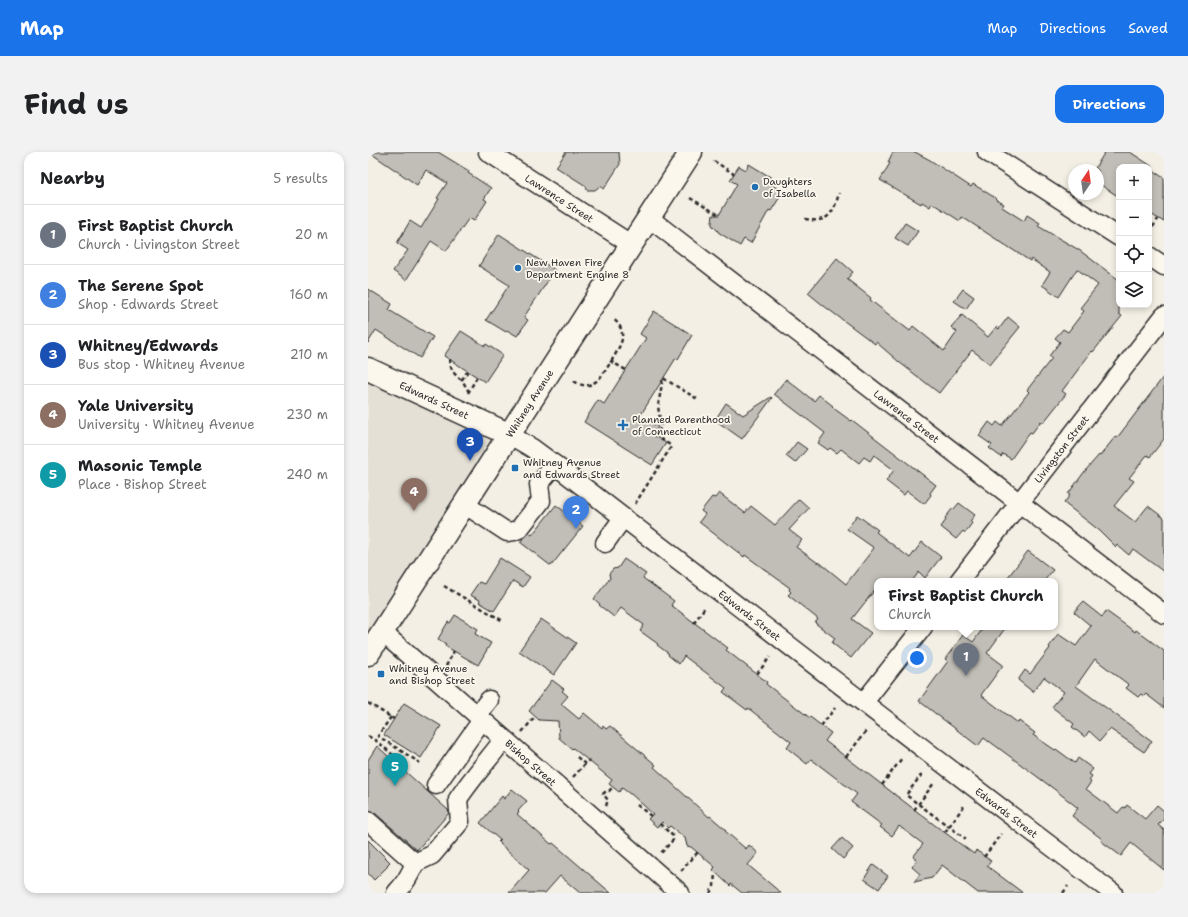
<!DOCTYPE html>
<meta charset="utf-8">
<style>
:root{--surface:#fff;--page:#f2f2f2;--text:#202124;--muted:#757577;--line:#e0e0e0;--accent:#1a73e8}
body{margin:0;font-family:"Shantell Sans",sans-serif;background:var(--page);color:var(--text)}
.controls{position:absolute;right:12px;top:12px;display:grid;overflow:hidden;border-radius:8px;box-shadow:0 2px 6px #0003}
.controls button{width:36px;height:36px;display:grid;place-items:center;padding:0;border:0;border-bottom:1px solid var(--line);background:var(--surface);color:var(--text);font:20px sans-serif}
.compass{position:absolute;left:700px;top:12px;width:36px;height:36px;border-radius:50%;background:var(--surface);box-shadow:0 2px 6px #0003;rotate:13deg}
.you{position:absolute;left:549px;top:506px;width:14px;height:14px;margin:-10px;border:3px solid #fff;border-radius:50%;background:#1a73e8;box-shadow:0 0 0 6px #1a73e833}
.badge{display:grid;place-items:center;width:26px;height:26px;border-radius:50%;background:var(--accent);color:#fff;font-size:13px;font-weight:700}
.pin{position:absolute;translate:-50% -33px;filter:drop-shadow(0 1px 2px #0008)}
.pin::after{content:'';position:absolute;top:21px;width:14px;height:12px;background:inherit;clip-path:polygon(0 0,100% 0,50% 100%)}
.popup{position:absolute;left:506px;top:426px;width:184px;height:52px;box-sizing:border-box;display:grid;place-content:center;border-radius:8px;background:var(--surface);filter:drop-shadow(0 1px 3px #0005);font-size:13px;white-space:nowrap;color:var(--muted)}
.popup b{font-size:15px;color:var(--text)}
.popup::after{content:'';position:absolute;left:50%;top:100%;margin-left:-8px;border:8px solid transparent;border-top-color:var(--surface)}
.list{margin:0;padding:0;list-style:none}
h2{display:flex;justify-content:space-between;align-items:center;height:52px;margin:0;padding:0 16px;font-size:17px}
h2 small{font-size:13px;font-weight:400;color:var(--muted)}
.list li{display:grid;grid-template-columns:26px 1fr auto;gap:12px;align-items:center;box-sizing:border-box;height:60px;padding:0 16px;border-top:1px solid var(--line)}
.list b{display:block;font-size:15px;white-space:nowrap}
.list p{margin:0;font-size:13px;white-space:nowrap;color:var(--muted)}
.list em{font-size:13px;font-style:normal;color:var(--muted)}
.icon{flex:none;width:22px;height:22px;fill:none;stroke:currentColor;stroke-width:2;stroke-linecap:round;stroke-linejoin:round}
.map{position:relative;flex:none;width:796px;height:741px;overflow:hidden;border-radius:12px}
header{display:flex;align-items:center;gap:24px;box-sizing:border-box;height:56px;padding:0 20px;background:var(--accent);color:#fff}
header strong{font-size:19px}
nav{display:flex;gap:22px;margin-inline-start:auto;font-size:14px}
.intro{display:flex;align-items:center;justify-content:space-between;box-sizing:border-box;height:96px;padding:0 24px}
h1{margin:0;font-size:28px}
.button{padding:10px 18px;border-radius:12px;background:var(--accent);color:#fff;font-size:14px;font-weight:700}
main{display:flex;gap:24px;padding:0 24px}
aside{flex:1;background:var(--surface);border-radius:12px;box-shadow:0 2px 6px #0003}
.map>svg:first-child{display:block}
.built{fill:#e4e0d6}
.building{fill:#c0beb6;stroke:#2b2b2b}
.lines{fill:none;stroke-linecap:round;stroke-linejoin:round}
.minor-casing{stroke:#2b2b2b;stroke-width:21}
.major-casing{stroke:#2b2b2b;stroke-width:25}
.path{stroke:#2b2b2b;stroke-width:2.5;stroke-dasharray:4 3;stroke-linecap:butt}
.minor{stroke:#fbf7ec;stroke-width:18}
.major{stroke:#fbf7ec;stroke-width:22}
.poi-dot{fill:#1f6fb2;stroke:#fbf7ec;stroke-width:1.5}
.labels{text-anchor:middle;stroke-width:3.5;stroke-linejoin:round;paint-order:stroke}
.poi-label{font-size:10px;fill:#2b2b2b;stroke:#fbf7ec;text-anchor:start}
.street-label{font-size:10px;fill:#2b2b2b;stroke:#fbf7ec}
</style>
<header>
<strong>Map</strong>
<nav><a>Map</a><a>Directions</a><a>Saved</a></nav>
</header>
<div class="intro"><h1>Find us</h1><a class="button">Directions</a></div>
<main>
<aside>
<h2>Nearby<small>5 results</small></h2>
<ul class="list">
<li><span class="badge" style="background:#6b7280">1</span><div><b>First Baptist Church</b><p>Church · Livingston Street</p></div><em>20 m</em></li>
<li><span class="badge" style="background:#3f7fe0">2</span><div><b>The Serene Spot</b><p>Shop · Edwards Street</p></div><em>160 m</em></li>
<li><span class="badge" style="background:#1a4fb4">3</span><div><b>Whitney/Edwards</b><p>Bus stop · Whitney Avenue</p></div><em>210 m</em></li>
<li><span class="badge" style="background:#8d6e63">4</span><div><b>Yale University</b><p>University · Whitney Avenue</p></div><em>230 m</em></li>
<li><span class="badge" style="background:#0f9aa8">5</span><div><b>Masonic Temple</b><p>Place · Bishop Street</p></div><em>240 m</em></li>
</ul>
</aside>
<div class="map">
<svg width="796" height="741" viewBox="0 0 796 741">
<rect width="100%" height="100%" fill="#f3efe4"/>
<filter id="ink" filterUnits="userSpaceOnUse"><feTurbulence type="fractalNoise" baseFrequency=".025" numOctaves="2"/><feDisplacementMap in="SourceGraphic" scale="8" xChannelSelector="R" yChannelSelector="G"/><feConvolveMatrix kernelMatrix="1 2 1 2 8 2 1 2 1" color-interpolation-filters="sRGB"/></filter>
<g filter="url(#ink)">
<!-- built -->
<path class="built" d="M0,217L142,283L0,502Z"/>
<!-- building -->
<path class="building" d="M1,0H70L101,19L100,21L123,36L116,47L119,49L106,69L101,66L78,99L63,89L38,128L25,119L40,98L29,91L42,69L53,76L71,47L69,46L79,31L58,18L49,33Z
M198,0H251L252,12L236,37L232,34L227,38H219L218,34L188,15Z
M525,0H547L562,8L603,35L605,32L629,47L628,48L636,52L634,55L656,69L659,63L672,71L670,74L711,98L751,128V162L754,164L725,200L724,199L694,239L698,242L675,271L673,269L664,281L662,280L643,307L635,302L633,305L621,296L624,293L611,284L621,270L626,274L629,270L634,274L661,240L659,238L684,206L681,204L692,190L687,186L695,177L700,180L716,159L712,156L730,133L709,117L691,145L674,133L682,120L663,107L662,109L594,65L592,69L564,51L562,55L554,50L553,52L512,28L522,11L520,10Z
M737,0H762L785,15H751V45L730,31V18L727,16Z
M381,12L404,26L401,31L415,40L403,59L401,58L383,91L376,87L372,94L350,80V79L344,73V70L345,63H351L369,32L362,28L371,14L378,18Z
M781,16L796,26V70L781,61Z
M537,71L550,79L540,94L527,86Z
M131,82L187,118L156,165L160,168L149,184L139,178L138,180L118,168L141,133L111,114Z
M469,106L485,120L479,127L503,146L502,148L542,179L545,174L576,199L589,180L583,175L594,163L620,185L628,175L631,177L640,165L652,175L622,212L604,198L571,241L531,210L508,190L507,192L456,154L440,141Z
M0,137L24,152L21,158L65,185L52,206L8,178L0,191Z
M595,137L606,145L598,157L586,149Z
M286,159L324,183L310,207L308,206L272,264L290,275L285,283L298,291L284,313L216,270L230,248L236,252L278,186L272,182Z
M93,179L117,194L118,192L135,203L117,230L76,204Z
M796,224V287L782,305L779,303L761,326L766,329L746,354L767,370L780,354L796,366V420L765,397L761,403L749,393L748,395L732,379L696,351L702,343L700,342L717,319L731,303L732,304L747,285L749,286Z
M418,227L446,249L451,243L465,254L464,255L483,269L484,268L568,333L562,341L563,343L556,352L539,339L536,343L518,329L526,318L506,303L502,309L496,305L491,311L473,297L469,301L462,296L460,298L450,291L457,281L406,242Z
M403,245L404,246L374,287L347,268L358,251L375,263Z
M429,290L439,297L427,311L418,304Z
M351,341L377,361L383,354L407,373L431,347L441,356L421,378L434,388L428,395L450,411L451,410L478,432L506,396L479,377L489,363L510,378L508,380L542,406L554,390L573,405L557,426L551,420L544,429H509V435L484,467L503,481L483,506L464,491L467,486L447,471L450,467L420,443L423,440L421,438L422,436L377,403L376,405L331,370L337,362L333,359L344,345L347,346Z
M591,351L607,363L602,369L604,371L597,381L595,379L588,387L573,375L578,368L577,366L585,356L586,357Z
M188,353L215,374L183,414L152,390L161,381L164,383Z
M660,399L685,418L676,429H637Z
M132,406L162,425L155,435L145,429L126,459L111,450L112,448L102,443L111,430L116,432Z
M256,407L278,422L275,426L306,449L303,453L360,496L358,498L399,530L398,532L442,566V565L463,581L457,589L568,674L606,702L608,698L623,709L619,714L655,741H610L574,713L564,726L546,730L552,722L544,715L549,708L545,705L555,692L531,674L524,684L512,675L514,673L483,650L489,642L443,607L439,612L419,596L423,590L380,556L379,558L355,540L358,536L316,504L311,512L300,503L301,502L289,493L290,492L272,479L276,473L253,456L246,465L231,453L232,452L226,447L242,426L241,422L245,417L250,416Z
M715,450L734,465L738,459L767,480L768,478L796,499V556L778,542L776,544L773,542L770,545L758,536L761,533L727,507L708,534L784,589L776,600L742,577L732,589L721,579L717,585L704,575L706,572L684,555L696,540L676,525L665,540L650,528L657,518L662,522L682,496L681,495L690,482L708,494L723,474L706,460Z
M87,463L110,477L107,482L123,491L110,513L77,494L78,492L70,487L80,470L82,471Z
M173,467L208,491L186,523L151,499Z
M616,475H638L619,501L635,513L613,543L650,571L651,569L667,581L665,583L687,598L688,597L707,611L710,606L725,617L721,622L724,624L721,628L723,630L718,637L750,661L755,655L757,656L759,653L777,667L789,653L796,659V667L790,673L796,678V718L763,691L753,704L733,689L734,687L704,664L710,656L686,637L621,589V590L616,586L610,594L551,549L580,509L577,507L595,483L605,490Z
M184,528L196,537L194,539L200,544L193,552L211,567L216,561L234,576L235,574L238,577L242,574L288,613L286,615L341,665L342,664L358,678L357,679L378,697L381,693L390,701L380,713L413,741H374L363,732L362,734L345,718L347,715L323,695L319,694L317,686L302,674L300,676L294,670L289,675L280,667L285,662L263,642H262L254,636L251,640L241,632L244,628L205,596L204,597L191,586L190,569L171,568L161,559Z
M36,551L73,574L53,606L16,583Z
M9,594L80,658L81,661L49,698L7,661L0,659V608Z
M144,637L159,649L150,659L151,660L149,662L183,692L185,691L243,741H212L192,724L177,741H141L161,718L130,690L132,688L112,671L134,644L136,647Z
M474,686L485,696L475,707L464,697Z
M0,688L22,710L19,713L20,714L6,728L0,721Z
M505,713L520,724L511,737L496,727Z"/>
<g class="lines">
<!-- minor casing -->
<g class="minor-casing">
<g id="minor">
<path id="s1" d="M120,0L264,93"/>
<path d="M619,0L751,85"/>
<path id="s2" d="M281,66L796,462"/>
<path d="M781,104L796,114"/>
<path id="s3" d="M142,283L164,296L187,313C373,456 558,600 745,741"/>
<path d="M96,352L139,380L146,379L151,377L173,349L171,332L187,313"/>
<path d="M237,391L255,366"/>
<path id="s4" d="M591,429L796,164"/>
<path id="s5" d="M14,480L312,741"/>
<path d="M496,550L555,475"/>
<path d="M109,563L121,548"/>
<path d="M68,633L114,568"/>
<path d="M0,669L47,711C42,723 37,732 28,741"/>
<path d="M47,711L64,703L92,670L90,647C104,626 121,607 136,587"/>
</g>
</g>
<!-- major casing -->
<g class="major-casing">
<g id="major">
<path id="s6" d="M0,217L142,283"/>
<path id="s7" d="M0,502L323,0"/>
</g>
</g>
<!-- path -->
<path class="path" d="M346,9L366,22
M322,46L351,63
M437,67C441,67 446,69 450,68C464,67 468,52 471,41
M781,81L790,67
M82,207C81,216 87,224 94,228
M242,209L258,218
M100,219L96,224L94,228L101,240
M206,229C210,232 215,234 221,233C224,232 228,230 231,227C237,220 254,194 254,186C255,178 251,171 245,167
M100,241L109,225
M267,352L303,295L302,293L288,284L293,275L290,254L295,226L331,248
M76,434L135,469
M326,471L337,455
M78,514L86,499
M389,522L402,505
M0,551L26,567
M23,565L10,584L52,611
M453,574L467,556
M154,580L167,565
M0,584L10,590L34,611
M209,605L217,612
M478,605L498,579
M554,622L538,643L598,687
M205,625L221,608
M514,633L534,606
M269,653L283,664
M238,654L240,648L235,642L238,639H241L245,635
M546,658L566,631
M292,672L305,684V688L293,701
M577,680L596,654
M616,705L633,682
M313,719L330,700
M342,741L346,734L347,721
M695,741L700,734"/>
<!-- minor -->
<use href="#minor" class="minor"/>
<!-- major -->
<use href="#major" class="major"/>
</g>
</g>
<!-- markers -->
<g class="poi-dot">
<circle cx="387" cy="35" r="4"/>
<circle cx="150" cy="116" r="4"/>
<path d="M253 267h4v4h4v4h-4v4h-4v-4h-4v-4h4z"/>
<rect x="143" y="312" width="8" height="8" rx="2"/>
<rect x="9" y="518" width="8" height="8" rx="2"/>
</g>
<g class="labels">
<!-- poi labels -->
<g class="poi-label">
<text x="395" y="33">Daughters<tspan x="395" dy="12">of Isabella</tspan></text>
<text x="158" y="114">New Haven Fire<tspan x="158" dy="12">Department Engine 8</tspan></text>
<text x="264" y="271">Planned Parenthood<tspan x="264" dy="12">of Connecticut</tspan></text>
<text x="155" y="314">Whitney Avenue<tspan x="155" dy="12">and Edwards Street</tspan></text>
<text x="21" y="520">Whitney Avenue<tspan x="21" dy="12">and Bishop Street</tspan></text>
</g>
<!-- street labels -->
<g class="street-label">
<text dy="4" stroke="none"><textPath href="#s1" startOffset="85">Lawrence Street</textPath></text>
<text dy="4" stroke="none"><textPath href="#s6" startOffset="73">Edwards Street</textPath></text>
<text dy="4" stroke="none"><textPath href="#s7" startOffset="298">Whitney Avenue</textPath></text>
<text dy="4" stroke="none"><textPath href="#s2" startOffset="325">Lawrence Street</textPath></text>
<text dy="4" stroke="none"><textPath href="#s4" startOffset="167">Livingston Street</textPath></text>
<text dy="4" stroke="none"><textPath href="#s3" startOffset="300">Edwards Street</textPath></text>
<text dy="4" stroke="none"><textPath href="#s5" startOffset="198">Bishop Street</textPath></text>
<text dy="4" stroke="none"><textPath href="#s3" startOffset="624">Edwards Street</textPath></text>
</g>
</g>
</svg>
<div class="controls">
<button>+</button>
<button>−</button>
<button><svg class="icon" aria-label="locate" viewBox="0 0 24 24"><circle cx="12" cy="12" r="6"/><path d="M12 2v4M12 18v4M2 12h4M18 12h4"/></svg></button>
<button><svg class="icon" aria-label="layers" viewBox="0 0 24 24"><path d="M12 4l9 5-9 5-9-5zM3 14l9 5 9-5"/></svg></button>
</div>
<svg class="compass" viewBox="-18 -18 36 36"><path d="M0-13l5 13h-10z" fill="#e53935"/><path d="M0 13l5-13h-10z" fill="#757577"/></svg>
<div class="you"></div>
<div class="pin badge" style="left:598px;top:524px;background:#6b7280">1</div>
<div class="popup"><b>First Baptist Church</b>Church</div>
<div class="pin badge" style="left:208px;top:377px;background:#3f7fe0">2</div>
<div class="pin badge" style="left:102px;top:309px;background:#1a4fb4">3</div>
<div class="pin badge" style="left:46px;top:359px;background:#8d6e63">4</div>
<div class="pin badge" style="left:27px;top:634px;background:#0f9aa8">5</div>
</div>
</main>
